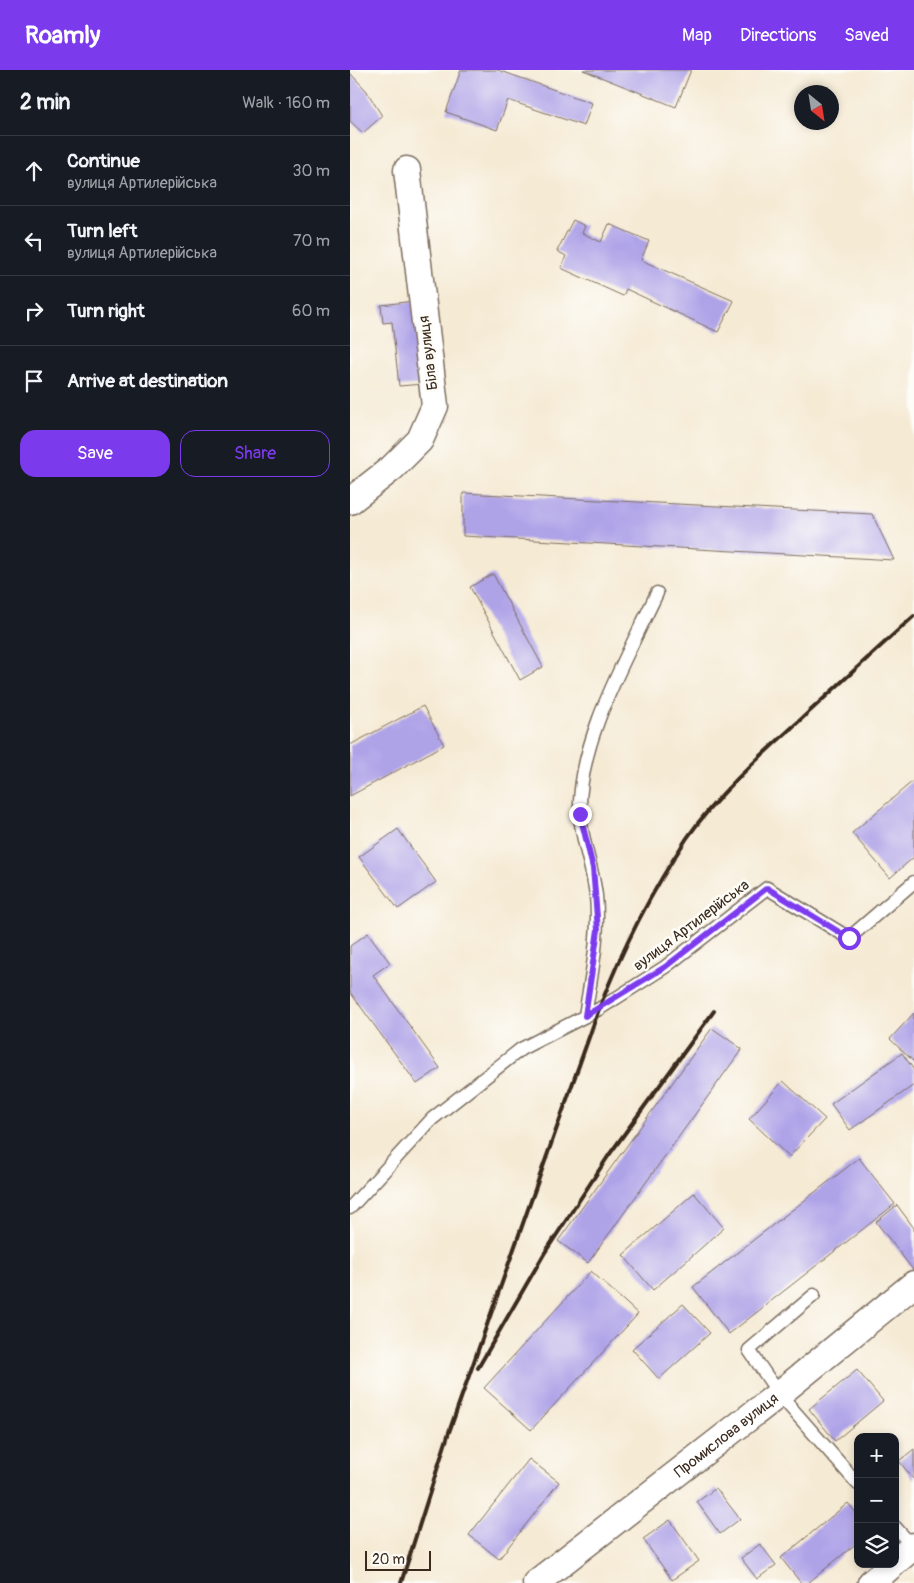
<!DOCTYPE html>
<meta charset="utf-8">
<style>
:root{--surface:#171b24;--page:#242831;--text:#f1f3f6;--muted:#9ea1a6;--line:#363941;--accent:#7c3aed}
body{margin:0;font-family:Pangolin,sans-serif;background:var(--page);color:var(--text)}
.controls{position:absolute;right:15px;bottom:15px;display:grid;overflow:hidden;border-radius:10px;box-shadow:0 2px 8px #0003}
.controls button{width:45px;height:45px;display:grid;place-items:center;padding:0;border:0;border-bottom:1px solid var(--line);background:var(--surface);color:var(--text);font:25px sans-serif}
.compass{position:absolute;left:444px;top:15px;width:45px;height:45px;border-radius:50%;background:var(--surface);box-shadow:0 2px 8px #0003;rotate:150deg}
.scale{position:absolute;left:15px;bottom:12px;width:66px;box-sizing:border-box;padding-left:5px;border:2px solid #3b2a1e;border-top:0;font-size:14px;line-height:18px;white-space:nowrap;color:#3b2a1e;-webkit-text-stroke:4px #fdfcf7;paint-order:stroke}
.stop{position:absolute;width:15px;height:15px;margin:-11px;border:4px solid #7c3aed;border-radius:50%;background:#fff}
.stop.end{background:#7c3aed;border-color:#fff;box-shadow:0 1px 5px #0008}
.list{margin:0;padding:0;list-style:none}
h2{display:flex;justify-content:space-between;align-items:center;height:65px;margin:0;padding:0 20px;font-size:21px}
h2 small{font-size:16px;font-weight:400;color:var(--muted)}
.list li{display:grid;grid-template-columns:32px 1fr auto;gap:15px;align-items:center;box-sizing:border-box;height:70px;padding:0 20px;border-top:1px solid var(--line)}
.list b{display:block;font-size:19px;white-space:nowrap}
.list p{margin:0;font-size:16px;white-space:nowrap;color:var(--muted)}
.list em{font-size:16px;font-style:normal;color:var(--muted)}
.actions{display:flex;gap:10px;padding:15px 20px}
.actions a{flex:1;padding:11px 0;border:1px solid var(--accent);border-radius:15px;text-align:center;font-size:18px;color:var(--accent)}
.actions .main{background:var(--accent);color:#fff}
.icon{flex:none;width:28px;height:28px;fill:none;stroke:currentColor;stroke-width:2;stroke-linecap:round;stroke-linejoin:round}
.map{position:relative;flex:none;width:564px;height:1513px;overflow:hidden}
header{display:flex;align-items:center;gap:30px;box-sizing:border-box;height:70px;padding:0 25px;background:var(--accent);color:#fff}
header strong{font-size:24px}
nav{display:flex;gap:28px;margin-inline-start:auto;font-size:18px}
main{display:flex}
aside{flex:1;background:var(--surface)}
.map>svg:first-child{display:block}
.building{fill:#afa3e8}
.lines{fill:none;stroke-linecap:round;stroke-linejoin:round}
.service-casing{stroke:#7c6d5e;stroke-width:15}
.minor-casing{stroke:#7c6d5e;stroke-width:29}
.service{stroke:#fff;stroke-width:12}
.minor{stroke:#fff;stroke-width:26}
.rail{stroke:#3b2a1e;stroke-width:4}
.route{stroke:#7c3aed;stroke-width:6}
.labels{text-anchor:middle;stroke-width:5;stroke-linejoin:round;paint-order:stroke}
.street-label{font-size:15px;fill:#3b2a1e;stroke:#fdfcf7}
</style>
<header>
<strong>Roamly</strong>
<nav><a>Map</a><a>Directions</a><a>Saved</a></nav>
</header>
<main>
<aside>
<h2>2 min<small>Walk · 160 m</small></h2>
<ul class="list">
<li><svg class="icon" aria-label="ahead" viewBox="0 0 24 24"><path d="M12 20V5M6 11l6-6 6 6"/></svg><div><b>Continue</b><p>вулиця Артилерійська</p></div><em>30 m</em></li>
<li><svg class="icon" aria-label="left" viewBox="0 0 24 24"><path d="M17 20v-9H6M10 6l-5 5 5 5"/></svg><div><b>Turn left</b><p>вулиця Артилерійська</p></div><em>70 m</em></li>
<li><svg class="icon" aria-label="right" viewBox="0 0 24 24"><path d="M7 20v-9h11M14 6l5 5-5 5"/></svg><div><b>Turn right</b></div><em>60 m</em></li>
<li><svg class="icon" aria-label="arrive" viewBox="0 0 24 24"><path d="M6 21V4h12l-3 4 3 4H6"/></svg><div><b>Arrive at destination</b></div></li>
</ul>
<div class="actions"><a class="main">Save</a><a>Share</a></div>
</aside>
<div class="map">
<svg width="564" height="1513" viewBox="0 0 564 1513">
<rect width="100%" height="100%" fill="#fdfcf7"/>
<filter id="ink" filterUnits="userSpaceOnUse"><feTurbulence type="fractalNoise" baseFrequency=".02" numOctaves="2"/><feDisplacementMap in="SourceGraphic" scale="10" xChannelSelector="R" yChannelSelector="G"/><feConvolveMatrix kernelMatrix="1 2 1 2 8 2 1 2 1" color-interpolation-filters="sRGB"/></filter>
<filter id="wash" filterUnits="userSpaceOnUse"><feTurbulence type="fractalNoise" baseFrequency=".0096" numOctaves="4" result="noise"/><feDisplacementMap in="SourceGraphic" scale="20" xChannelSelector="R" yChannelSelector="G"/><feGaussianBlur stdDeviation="1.12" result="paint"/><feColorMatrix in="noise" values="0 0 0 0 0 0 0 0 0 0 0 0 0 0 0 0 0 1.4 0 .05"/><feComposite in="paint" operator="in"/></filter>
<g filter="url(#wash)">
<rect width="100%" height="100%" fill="#f5ead4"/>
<g id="blocks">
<!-- building -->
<path class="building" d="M111,0H148L242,33L234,56L158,30L147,60L96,42Z
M233,0H341L326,37Z
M0,3L16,20L32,46L13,63L0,51Z
M223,150L235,156L232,163L251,172L259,154L299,171L291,190L384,231L368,262L276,219L273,226L211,198L216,186L207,181Z
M64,231L73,314L49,316L42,252L33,253L31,235Z
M113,423L522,444L544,490L113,466Z
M143,504L193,597L170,610L120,517Z
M73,636L94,675L0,726V675Z
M564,710V787L540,808L502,763Z
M48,759L86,812L48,839L9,787Z
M18,863L40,893L23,905L90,998L67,1014L0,922V876Z
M564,943V992L540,969Z
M362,958L392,979L238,1193L208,1171Z
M552,983L564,1000V1015L500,1060L481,1034Z
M433,1011L475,1049L439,1087L399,1049Z
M509,1088L545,1134L379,1264L343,1217Z
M344,1123L374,1158L303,1220L273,1185Z
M547,1135L564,1158V1201L526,1152Z
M241,1201L288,1244L181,1360L134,1318Z
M333,1234L360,1263L309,1309L282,1279Z
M507,1300L533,1331L485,1371L459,1339Z
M564,1379V1410L549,1391Z
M179,1389L209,1412L149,1489L119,1465Z
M366,1418L390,1449L370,1464L347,1432Z
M498,1433L508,1445V1472L458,1513H451L431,1488Z
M320,1450L349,1491L322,1510L293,1469Z
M410,1474L426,1495L407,1509L391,1488Z"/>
</g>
</g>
<g filter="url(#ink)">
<use href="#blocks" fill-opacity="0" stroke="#7c6d5e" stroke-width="1"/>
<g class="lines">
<!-- service casing -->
<g class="service-casing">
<path id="service" d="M235,946C241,906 250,866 246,826C243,798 231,769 230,744C227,672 277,587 307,523
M0,1138L82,1049L171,979L249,939L315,897L417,818L499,868L564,812
M464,1225L399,1280L429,1324L508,1414
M545,1457L563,1477"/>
</g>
<!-- minor casing -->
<g class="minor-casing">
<g id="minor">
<path d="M0,431L42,398L70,370L85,336L57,100"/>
<path d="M545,1492L564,1476"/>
<path id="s1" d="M186,1513L429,1324L564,1214"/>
<path d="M521,1513L543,1494"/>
</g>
</g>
<!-- service -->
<use href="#service" class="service"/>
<!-- minor -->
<use href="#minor" class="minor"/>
<!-- rail -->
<path class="rail" d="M128,1298L194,1184L259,1085L364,941
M51,1513L99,1362L249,939C272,879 301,822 337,768C367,725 408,688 447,653C486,617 525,581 564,546"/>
</g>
</g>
<g class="lines" filter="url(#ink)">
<!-- route -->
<path class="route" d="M230,744L243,798L248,860L235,946L315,897L417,818L499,868"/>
</g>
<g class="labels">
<!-- street labels -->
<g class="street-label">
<text transform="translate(78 283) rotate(-97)" y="5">Біла вулиця</text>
<text transform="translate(341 855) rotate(-37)" y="5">вулиця Артилерійська</text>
<text dy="5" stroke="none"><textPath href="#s1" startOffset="241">Промислова вулиця</textPath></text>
</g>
</g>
</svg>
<div class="controls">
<button>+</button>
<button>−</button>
<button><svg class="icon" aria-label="layers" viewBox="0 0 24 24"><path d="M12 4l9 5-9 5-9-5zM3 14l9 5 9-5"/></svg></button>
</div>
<svg class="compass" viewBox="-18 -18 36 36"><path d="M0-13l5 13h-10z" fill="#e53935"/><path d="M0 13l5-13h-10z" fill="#9ea1a6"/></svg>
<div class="scale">20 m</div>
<div class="stop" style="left:499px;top:868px"></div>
<div class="stop end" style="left:230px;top:744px"></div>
</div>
</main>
